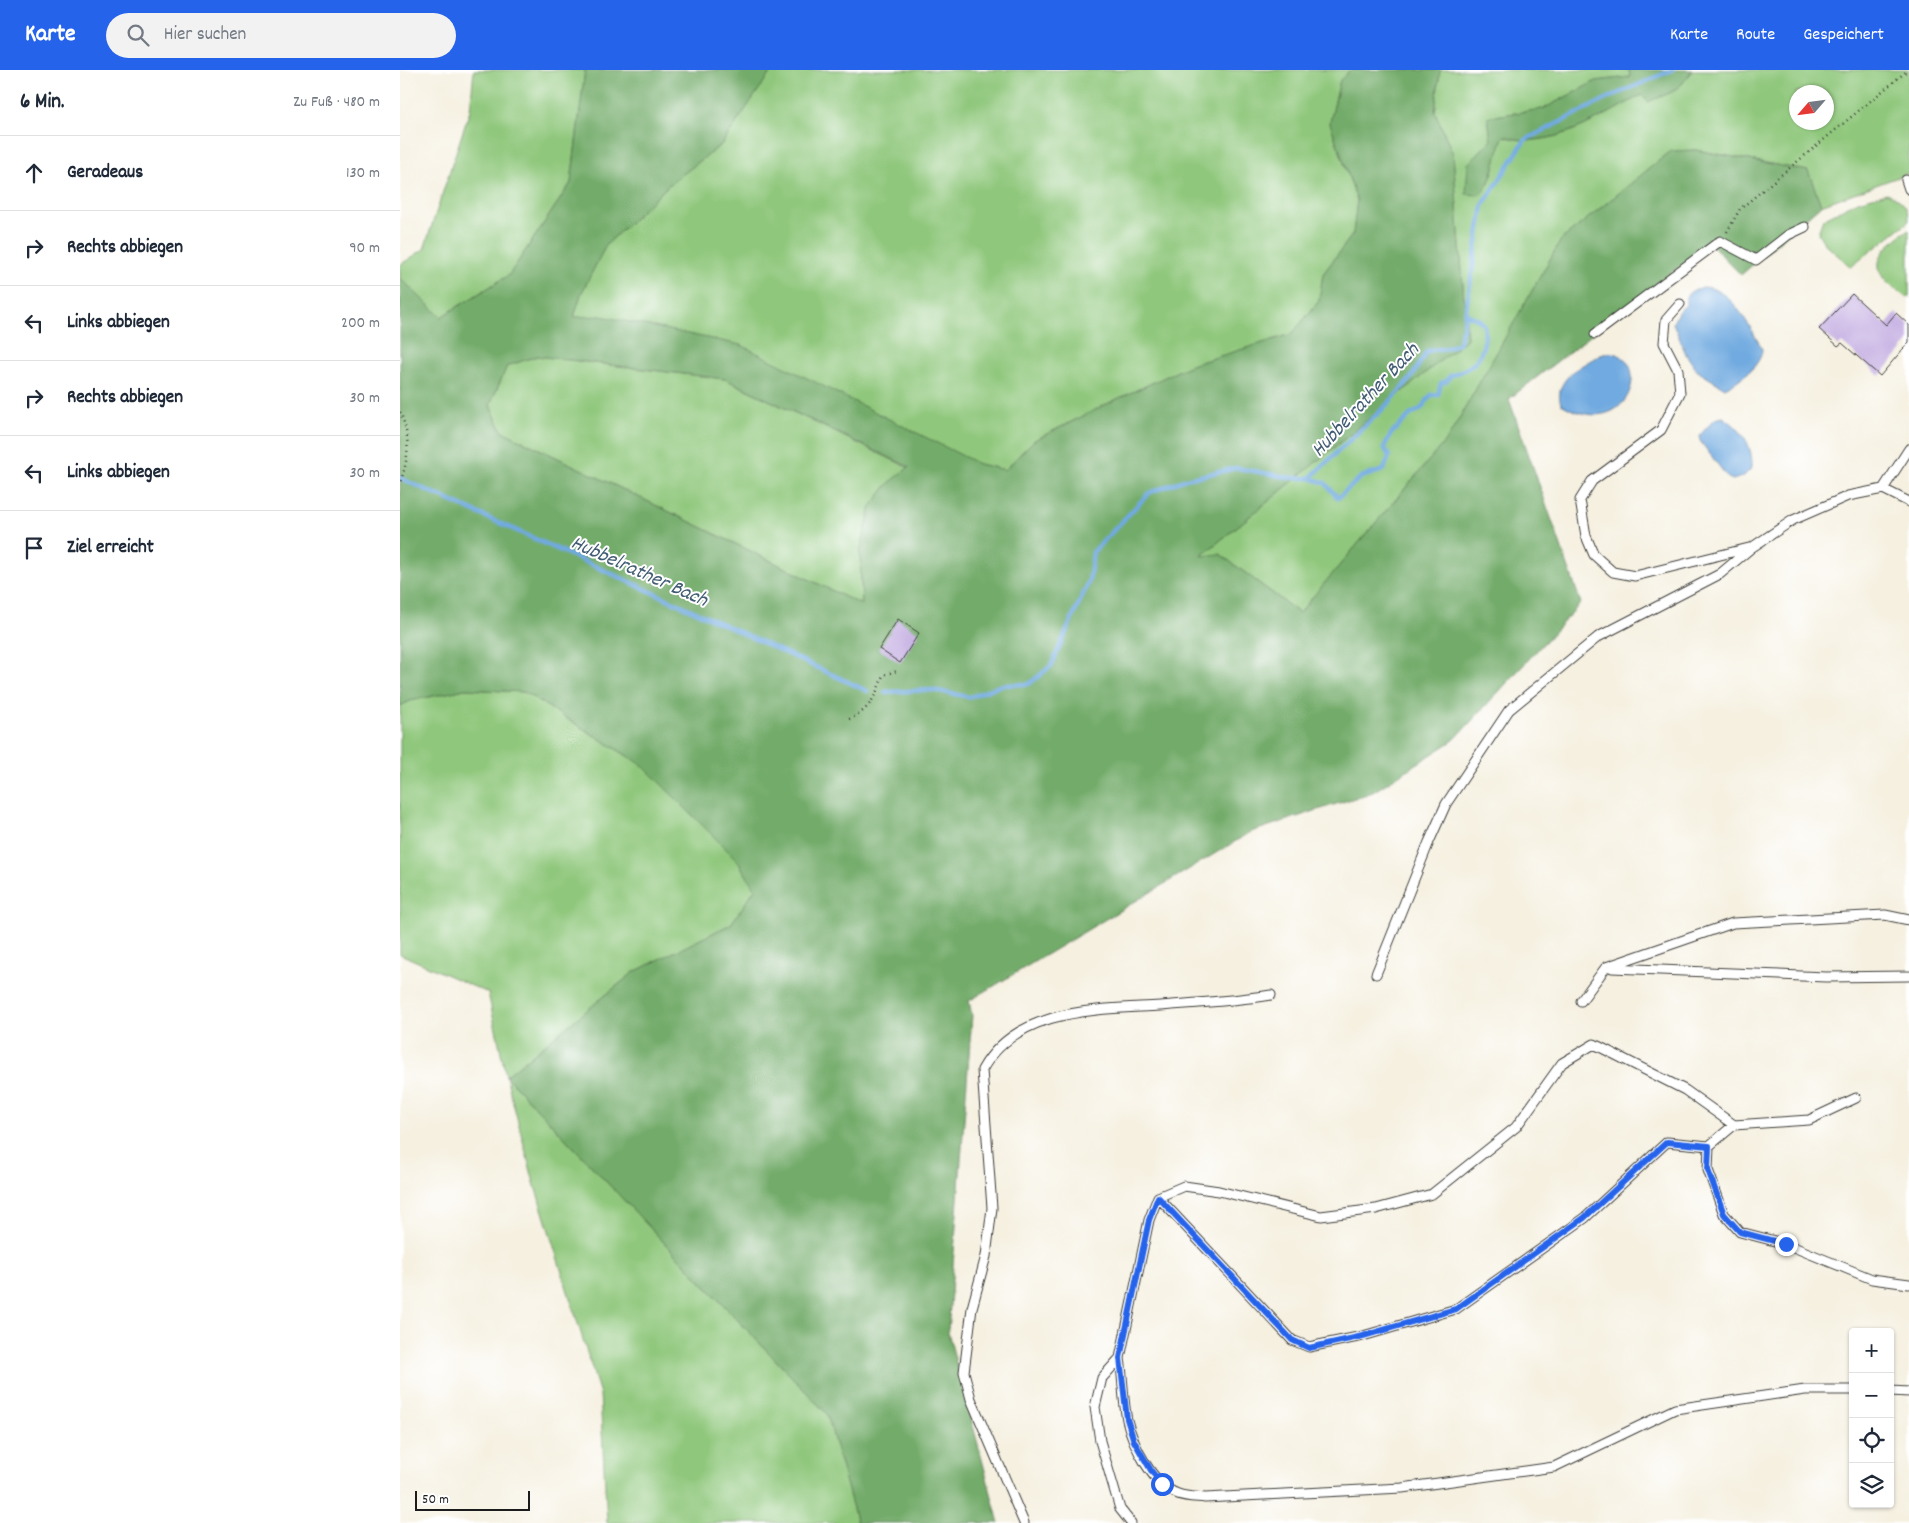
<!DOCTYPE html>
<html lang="de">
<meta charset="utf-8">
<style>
:root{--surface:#fff;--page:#f2f2f3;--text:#1f2937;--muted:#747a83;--line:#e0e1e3;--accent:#2563eb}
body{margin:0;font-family:Dekko,sans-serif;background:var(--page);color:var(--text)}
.controls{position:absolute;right:15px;bottom:15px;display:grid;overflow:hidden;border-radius:5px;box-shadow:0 1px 4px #0004}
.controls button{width:45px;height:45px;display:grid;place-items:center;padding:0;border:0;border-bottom:1px solid var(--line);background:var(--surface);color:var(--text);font:25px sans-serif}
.compass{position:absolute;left:1389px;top:15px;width:45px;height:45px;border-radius:50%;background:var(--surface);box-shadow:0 1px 4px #0004;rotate:242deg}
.scale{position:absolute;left:15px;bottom:12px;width:115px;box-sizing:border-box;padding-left:5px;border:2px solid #1c1c1c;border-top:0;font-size:14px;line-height:18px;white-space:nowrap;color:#1c1c1c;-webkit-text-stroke:4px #fff;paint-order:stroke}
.stop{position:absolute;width:15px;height:15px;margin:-11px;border:4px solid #2563eb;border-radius:50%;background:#fff}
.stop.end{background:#2563eb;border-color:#fff;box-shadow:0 1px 5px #0008}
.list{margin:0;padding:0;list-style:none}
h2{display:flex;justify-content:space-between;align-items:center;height:65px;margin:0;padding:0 20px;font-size:21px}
h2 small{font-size:16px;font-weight:400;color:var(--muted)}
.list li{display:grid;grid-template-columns:32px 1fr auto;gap:15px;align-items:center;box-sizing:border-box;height:75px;padding:0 20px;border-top:1px solid var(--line)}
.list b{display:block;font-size:19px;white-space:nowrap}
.list em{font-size:16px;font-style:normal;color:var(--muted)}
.icon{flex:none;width:28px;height:28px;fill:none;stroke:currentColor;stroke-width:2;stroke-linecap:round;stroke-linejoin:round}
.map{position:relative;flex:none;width:1509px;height:1453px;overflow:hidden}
header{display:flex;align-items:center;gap:30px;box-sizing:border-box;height:70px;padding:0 25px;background:var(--accent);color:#fff}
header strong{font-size:24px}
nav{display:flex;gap:28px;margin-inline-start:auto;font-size:18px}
.search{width:350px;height:45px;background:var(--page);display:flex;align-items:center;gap:12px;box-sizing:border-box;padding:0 18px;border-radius:28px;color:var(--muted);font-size:19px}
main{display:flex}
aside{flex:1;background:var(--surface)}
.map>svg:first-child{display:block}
.green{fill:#8fc77b;stroke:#56724c;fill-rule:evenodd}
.forest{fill:#73ac6b;stroke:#486444;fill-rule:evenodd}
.water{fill:#71aae0;stroke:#46637e}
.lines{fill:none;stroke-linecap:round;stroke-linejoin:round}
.stream{stroke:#71aae0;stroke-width:4.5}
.building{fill:#c4aee2}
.lane-casing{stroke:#3d3c39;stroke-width:11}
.path{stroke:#3d3c39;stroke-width:2.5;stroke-dasharray:1 4;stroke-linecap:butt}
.lane{stroke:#fff;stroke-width:9}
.route{stroke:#2563eb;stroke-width:6}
.labels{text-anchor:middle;stroke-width:4;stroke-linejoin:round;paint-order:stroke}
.water-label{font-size:21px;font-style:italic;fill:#425c74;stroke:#fff}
</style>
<header>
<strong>Karte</strong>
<div class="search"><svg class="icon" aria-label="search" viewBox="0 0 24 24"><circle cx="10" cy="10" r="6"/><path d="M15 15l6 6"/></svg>Hier suchen</div>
<nav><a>Karte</a><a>Route</a><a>Gespeichert</a></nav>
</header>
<main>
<aside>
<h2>6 Min.<small>Zu Fuß · 480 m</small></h2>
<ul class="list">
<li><svg class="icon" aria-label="ahead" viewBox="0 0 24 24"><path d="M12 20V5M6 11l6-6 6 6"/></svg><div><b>Geradeaus</b></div><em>130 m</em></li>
<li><svg class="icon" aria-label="right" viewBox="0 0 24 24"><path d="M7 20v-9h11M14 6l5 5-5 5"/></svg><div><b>Rechts abbiegen</b></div><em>90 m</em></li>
<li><svg class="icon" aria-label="left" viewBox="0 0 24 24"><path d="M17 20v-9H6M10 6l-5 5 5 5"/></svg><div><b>Links abbiegen</b></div><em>200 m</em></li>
<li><svg class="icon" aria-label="right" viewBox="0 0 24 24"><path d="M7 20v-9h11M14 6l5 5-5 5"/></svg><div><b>Rechts abbiegen</b></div><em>30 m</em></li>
<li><svg class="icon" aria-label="left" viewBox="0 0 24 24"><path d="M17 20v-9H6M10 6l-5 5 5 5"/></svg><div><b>Links abbiegen</b></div><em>30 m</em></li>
<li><svg class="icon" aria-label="arrive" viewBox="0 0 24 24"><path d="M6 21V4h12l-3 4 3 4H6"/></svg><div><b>Ziel erreicht</b></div></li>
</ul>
</aside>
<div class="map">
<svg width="1509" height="1453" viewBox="0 0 1509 1453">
<rect width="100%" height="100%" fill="#fff"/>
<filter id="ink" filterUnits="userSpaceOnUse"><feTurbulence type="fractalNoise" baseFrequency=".02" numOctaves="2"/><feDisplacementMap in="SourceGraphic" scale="10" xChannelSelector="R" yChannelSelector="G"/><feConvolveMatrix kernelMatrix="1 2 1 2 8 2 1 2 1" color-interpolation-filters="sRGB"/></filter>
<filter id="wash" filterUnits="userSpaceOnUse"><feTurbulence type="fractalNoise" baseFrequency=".0096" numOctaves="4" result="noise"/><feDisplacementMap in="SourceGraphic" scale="20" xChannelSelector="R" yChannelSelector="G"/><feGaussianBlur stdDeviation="1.12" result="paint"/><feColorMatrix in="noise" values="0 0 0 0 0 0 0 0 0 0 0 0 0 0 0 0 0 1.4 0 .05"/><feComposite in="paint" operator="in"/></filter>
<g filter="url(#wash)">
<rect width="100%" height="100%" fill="#f5f0e0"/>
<!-- green -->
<path class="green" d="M74,0H185L171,113L109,205L41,247L0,208V195L24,179L70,40Z
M372,0H950L940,10L930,53L957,131L953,164L923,204L919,231L892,264L791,295L715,330L633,371L605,400L579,394L174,247L181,224L206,175L269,115L322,74Z
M1040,0H1229L1230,7L1196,11L1143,39L1088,47L1091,70L1068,94L1077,125C1097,114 1094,83 1104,66C1150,83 1202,45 1242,25L1248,31L1272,22L1282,14L1292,0H1509V103L1421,135L1408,101L1296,80L1271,81L1161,170L1048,368L899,543L820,484L800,487L1067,269L1053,84L1035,42ZM1396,22H1426V52H1396Z
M1487,123C1500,129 1509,135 1509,151L1451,197L1424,173L1418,163L1423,149L1458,131Z
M1509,160V228C1483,214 1465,195 1493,172C1498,167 1503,163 1509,160Z
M137,286L325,309L509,398L488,414L460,482L462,535L102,361L90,335L107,296Z
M65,619L124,622L242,695L337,790L355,819L331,854L234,902L106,1006L427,1344L457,1453H207L200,1324L134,1113L106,1006L88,923L0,884V636L10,631Z"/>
<!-- forest -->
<path class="forest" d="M185,0H372L322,74L269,115L206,175L181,224L174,247L201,246L341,275L579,394L605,400L633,371L715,330L791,295L892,264L919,231L923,204L953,164L957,130L930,53L940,10L950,0H1040L1035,42L1053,84L1067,269L801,486L820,484L899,543L1048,368L1161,170L1271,81L1296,80L1408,101L1421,135L1341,205L1312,175L1272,202L1109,329L1181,533L1054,670L973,722L851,762L569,931L572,946L548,1262L599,1453H457L427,1344L106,1006L234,902L331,854L355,819L337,790L242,695L124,622L65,619L10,631L0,636V208L41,247L109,205L171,113ZM137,286L325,309L509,397L488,414L471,436L460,482L462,535L102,361L90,335L107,296Z
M1229,0H1292L1282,14L1272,22L1248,32L1242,25C1201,46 1151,82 1104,66C1097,78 1092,121 1078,125C1075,125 1070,124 1066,124L1068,94L1091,70L1088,47L1143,39L1196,11L1230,7Z"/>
<!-- water -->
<path class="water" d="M1303,217C1331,217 1350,257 1362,279C1362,296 1338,311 1325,318L1297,301L1286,284L1273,253L1278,242L1286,235V226L1292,221Z
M1204,283C1255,278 1234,377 1161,334C1152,308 1186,293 1204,283Z
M1323,347C1342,359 1353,375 1352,398L1344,406L1333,410L1328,408L1300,371L1299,366L1315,349Z"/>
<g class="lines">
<!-- stream -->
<path class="stream" d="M0,408C156,479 312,548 467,621
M910,408L925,413L938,428L961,407L984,400L989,386L984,377L991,364L1010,345L1021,339L1031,325H1038L1041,313L1047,311L1050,306C1070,298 1080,294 1084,272C1087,252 1083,250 1065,244
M485,622L532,620L570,627L602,615L629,614L651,596L689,511L693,482L749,423L786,409L837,398L891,408H910L988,334L1011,308L1027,281L1047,278L1058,274L1063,258L1083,135L1125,70L1210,27L1272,0"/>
</g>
<g id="blocks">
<!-- building -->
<path class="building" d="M1452,224L1486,255L1496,243L1509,255V272L1480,306L1442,273L1438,276L1419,259Z
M498,549L519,563L500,593L479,579Z"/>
</g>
</g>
<g filter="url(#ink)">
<use href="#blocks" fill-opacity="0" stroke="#3d3c39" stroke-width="1"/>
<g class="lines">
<!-- lane casing -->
<g class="lane-casing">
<path id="lane" d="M1506,110L1509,119
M1280,234L1266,250L1264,273L1278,300L1280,323L1261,360L1192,411L1180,430L1186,466L1194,485L1213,502L1235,506L1349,478
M1195,264L1320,171L1356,190L1388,165L1405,157
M1483,419L1509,379
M1212,898L1426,907L1509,906
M976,904L1029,772L1046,734L1109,640L1198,567L1320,504L1351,478L1393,450L1448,426L1483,419L1509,432
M1181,931L1206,897L1333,853L1485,845L1509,850
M1309,1076L1308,1100L1324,1144L1340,1162L1386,1174L1472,1209L1509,1214
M758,1127L892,1270L909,1277L963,1266L1056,1239L1185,1148L1267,1072L1309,1076L1334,1055L1409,1050L1456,1028
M720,1288C723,1308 723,1330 727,1350C733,1375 752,1415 778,1424C786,1427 797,1427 805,1428L1002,1418L1154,1397L1275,1339L1405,1320H1453
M1490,1321L1509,1322
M624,1453L571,1329L564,1302L572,1238L586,1186L592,1138L582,1000C617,937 698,940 760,936C797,933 834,931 871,925
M731,1453L720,1439L700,1371L695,1337L702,1308L720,1288L749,1150L758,1127L784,1116L819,1121L921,1146L976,1139L1032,1124L1116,1057L1162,993L1194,974L1285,1020L1334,1055"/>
</g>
<!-- path -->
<path class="path" d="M1327,162L1340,139L1508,0
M0,342C11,367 9,388 0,413
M449,649C470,641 476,625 483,605L497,601"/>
<!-- lane -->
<use href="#lane" class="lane"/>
</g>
</g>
<g class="lines" filter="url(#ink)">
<!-- route -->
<path class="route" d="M762,1414L752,1402L734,1371L727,1349L720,1288L749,1150L758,1127L892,1270L909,1278L963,1266L1056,1239L1184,1148L1267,1072L1309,1076L1308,1100L1324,1144L1340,1162L1386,1174"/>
</g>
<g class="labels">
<!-- water labels -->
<g class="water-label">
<text transform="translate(964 329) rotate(-47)" y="7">Hubbelrather Bach</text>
<text transform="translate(240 500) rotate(24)" y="7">Hubbelrather Bach</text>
</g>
</g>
</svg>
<div class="controls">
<button>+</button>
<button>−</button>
<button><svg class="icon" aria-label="locate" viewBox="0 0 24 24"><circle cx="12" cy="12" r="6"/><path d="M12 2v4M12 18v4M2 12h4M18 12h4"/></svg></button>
<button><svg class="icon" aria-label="layers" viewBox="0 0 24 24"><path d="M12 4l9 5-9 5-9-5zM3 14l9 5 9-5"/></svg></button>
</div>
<svg class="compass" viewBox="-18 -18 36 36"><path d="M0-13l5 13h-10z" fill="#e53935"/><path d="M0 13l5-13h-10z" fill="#747a83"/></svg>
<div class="scale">50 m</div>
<div class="stop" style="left:762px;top:1414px"></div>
<div class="stop end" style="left:1386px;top:1174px"></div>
</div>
</main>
